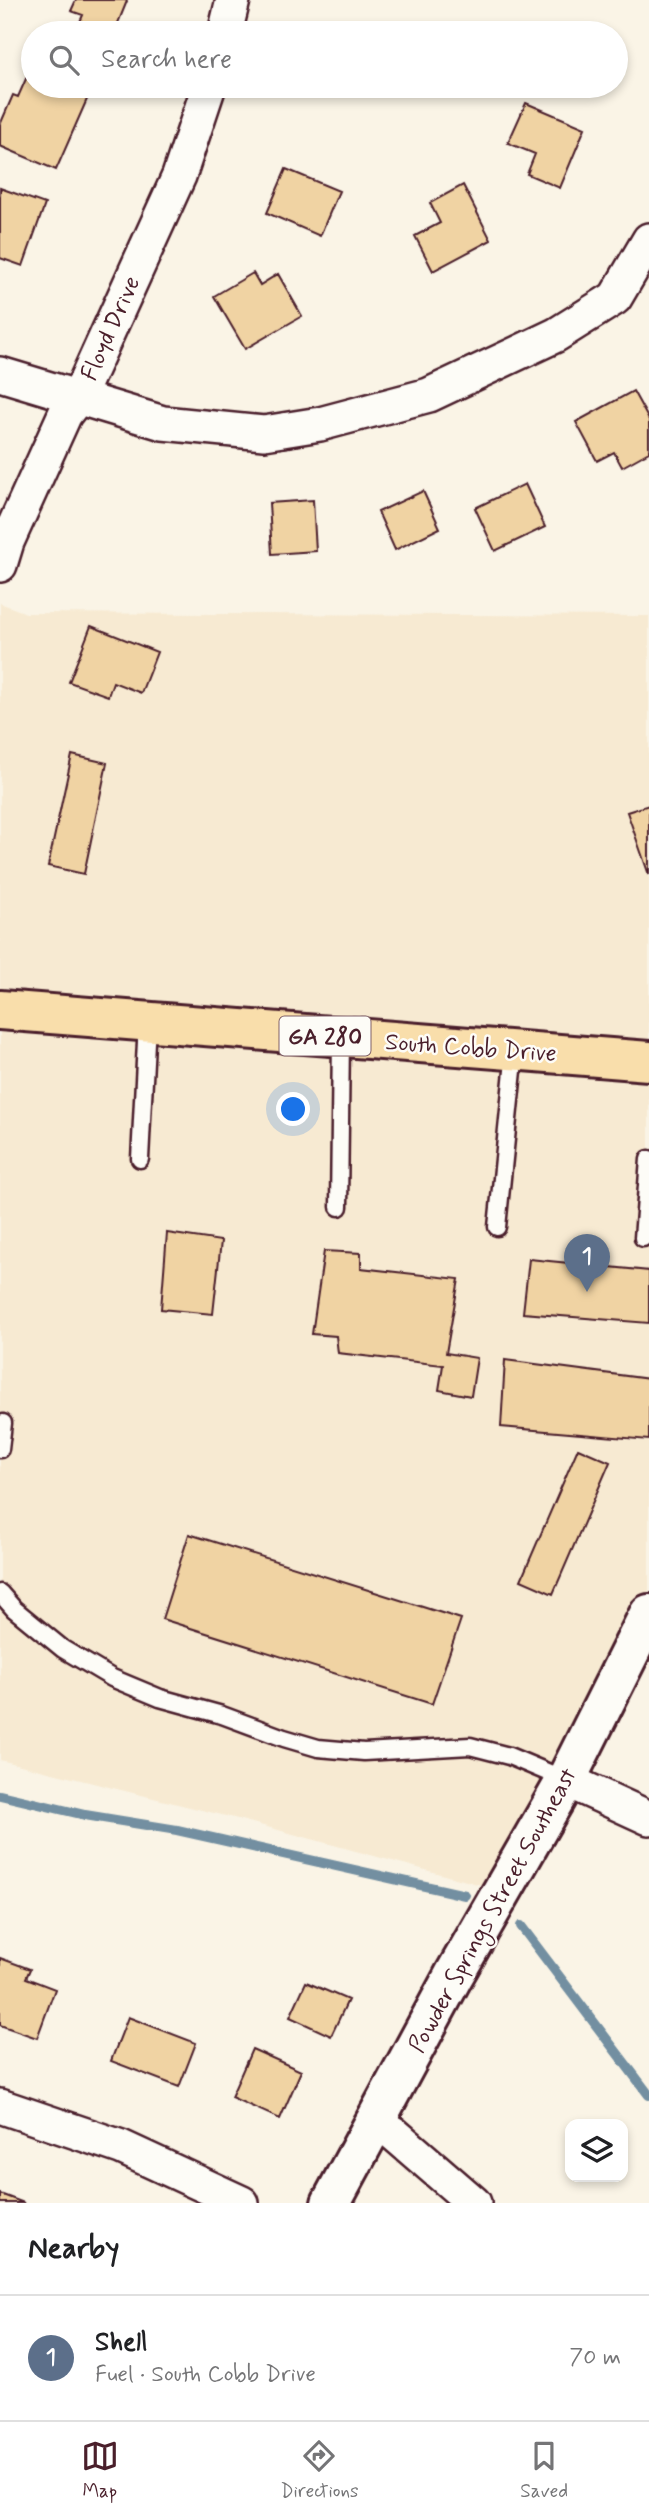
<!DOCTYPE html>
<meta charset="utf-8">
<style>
:root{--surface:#fff;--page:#f2f2f2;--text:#202124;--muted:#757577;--line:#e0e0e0;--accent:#4a1f2b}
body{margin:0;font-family:Mynerve,sans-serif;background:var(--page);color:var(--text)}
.controls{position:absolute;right:21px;bottom:21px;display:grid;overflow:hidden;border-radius:14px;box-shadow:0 4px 10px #0003}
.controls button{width:63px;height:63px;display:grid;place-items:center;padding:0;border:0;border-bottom:2px solid var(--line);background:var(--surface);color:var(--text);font:35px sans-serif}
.you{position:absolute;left:294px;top:1110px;width:24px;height:24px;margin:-18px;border:5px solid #fff;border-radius:50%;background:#1a73e8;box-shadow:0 0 0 10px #1a73e833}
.badge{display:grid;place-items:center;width:46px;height:46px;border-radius:50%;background:var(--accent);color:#fff;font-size:23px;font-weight:700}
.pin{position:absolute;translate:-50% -58px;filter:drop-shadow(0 2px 4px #0008)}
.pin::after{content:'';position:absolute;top:37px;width:24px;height:21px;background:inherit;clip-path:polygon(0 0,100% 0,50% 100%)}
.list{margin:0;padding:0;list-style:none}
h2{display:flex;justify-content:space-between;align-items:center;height:91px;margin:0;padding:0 28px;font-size:30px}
h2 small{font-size:23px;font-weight:400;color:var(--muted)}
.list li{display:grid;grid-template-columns:46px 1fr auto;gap:21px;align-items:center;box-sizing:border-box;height:126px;padding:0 28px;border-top:2px solid var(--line)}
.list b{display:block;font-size:26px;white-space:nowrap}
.list p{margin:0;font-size:23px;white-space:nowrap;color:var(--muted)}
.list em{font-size:23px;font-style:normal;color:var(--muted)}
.icon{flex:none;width:38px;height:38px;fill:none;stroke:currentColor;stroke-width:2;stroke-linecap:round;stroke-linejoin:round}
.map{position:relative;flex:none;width:649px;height:2203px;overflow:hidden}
.search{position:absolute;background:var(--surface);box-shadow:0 4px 10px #0003;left:21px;right:21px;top:21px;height:77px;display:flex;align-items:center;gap:18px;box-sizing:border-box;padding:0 24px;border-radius:38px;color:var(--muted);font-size:26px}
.sheet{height:217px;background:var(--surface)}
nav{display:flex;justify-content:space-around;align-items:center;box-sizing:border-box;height:98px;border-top:2px solid var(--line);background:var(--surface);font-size:19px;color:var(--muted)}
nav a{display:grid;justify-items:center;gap:4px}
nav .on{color:var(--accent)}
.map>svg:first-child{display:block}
.built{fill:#f7ead2}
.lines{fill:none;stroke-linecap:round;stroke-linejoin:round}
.stream{stroke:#738fa1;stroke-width:10}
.building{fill:#f0d3a3;stroke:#4a1f2b;stroke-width:2}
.lane-casing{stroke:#4a1f2b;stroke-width:21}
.street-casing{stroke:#4a1f2b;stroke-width:38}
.secondary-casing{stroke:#4a1f2b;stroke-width:44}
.primary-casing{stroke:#4a1f2b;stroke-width:44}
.lane{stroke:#fdfcf7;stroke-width:16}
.street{stroke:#fdfcf7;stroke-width:33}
.secondary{stroke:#fdfcf7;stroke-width:38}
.primary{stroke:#f9deab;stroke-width:38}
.labels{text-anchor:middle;stroke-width:5;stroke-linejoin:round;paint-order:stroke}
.shield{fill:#fdfcf7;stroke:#806168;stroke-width:2}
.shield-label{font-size:23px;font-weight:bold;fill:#4a1f2b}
.street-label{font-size:24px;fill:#4a1f2b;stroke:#fdfcf7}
</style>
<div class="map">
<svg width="649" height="2203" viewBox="0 0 649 2203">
<rect width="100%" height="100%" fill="#faf4e6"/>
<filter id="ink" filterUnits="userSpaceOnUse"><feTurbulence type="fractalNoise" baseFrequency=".0143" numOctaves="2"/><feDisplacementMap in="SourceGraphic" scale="14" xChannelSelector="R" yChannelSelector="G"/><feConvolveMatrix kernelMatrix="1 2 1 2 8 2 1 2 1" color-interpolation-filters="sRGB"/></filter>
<g filter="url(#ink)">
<!-- built -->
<path class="built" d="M0,603L26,613L649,616V1613L503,1891L234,1818L0,1760Z"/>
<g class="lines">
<!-- stream -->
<path class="stream" d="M0,1795L85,1815L177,1830L465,1895
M521,1926L649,2095"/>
</g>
<!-- building -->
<path class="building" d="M76,0H126L127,1L114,33H75L83,15L71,11Z
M29,72L33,73V86H62L88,97L56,170L0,146V125L13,95L18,97Z
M526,103L585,128L560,188L527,174L535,154L508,143Z
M286,169L339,191L320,236L267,213Z
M463,185L491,240L433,271L415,236L440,223L430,203Z
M0,188L45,204L23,266L0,258Z
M253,273L260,285L278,274L302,316L245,349L214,296Z
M633,391L649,420V452L622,467L614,452L597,461L576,422Z
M525,484L545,527L495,551L475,508Z
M423,491L440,528L395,550L378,512Z
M313,500L316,551L272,554L269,503Z
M91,626L157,652L141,693L113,682L108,696L69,682Z
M72,755L107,763L84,874L48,866Z
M649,805V875L627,812Z
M167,1233L221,1241L213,1314L161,1309Z
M324,1251L361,1253V1268L459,1279L446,1353L477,1358L471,1396L439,1390L443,1365L338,1353L336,1336L312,1334Z
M529,1259L649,1271V1323L523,1313Z
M505,1360L649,1379V1440L501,1427Z
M578,1448L610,1462L553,1594L521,1580Z
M189,1534L461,1619L432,1704L162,1619Z
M0,1958L30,1969L26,1978L55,1989L37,2038L0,2025Z
M306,1982L348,2000L331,2036L290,2017Z
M128,2017L196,2043L179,2087L111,2061Z
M252,2049L301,2071L280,2119L231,2097Z
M0,2194L24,2203H0Z"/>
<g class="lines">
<!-- lane casing -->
<g class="lane-casing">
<path id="lane" d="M140,1159L147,1022
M339,1207L341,1037
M497,1227L515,1051
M643,1238L649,1159
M0,1449L3,1423
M0,1593L14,1609L63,1649L112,1678L160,1698L222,1715L284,1738L318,1748L364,1752L470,1746L509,1756L566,1780"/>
</g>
<!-- street casing -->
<g class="street-casing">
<path id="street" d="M225,33L233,0
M0,374L163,423L264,433L320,424L429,395L556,335L615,298L649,240
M0,565L7,542L65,414L79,396L179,176L209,86
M566,1780L649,1818
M0,2106L121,2147L242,2203
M375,2122L393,2133L474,2203"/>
</g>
<!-- secondary casing -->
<g class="secondary-casing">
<path id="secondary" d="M331,2203L454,1975L566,1780L649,1614"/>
</g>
<!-- primary casing -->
<g class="primary-casing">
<path id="primary" d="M0,1010L649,1061"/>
</g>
<!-- lane -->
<use href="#lane" class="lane"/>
<!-- street -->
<use href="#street" class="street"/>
<!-- secondary -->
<use href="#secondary" class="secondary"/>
<!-- primary -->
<use href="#primary" class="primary"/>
</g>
</g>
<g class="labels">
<!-- shield labels -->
<rect class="shield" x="279.5" y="1016.5" width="91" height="39" rx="5"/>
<g class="shield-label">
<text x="325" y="1044">GA 280</text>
</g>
<!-- street labels -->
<g class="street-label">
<text transform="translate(110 328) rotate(-66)" y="8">Floyd Drive</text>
<text transform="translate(471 1047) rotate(4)" y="8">South Cobb Drive</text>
<text transform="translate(492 1910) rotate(-61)" y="8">Powder Springs Street Southeast</text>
</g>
</g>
</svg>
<div class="controls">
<button><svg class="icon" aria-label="layers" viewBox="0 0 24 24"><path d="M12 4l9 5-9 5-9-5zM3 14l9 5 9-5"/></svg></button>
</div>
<div class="you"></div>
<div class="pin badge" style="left:587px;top:1292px;background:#5c6f8a">1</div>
<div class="search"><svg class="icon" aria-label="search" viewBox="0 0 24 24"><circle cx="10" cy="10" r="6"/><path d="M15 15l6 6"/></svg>Search here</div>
</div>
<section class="sheet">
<h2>Nearby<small></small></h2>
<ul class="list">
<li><span class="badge" style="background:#5c6f8a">1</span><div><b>Shell</b><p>Fuel · South Cobb Drive</p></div><em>70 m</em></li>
</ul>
</section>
<nav>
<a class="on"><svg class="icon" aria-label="map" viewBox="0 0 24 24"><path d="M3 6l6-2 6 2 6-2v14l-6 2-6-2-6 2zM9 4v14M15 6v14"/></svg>Map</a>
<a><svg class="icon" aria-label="directions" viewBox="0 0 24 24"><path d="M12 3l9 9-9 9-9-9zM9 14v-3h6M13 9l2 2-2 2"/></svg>Directions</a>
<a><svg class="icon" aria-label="saved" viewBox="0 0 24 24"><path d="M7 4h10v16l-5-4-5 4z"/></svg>Saved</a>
</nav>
